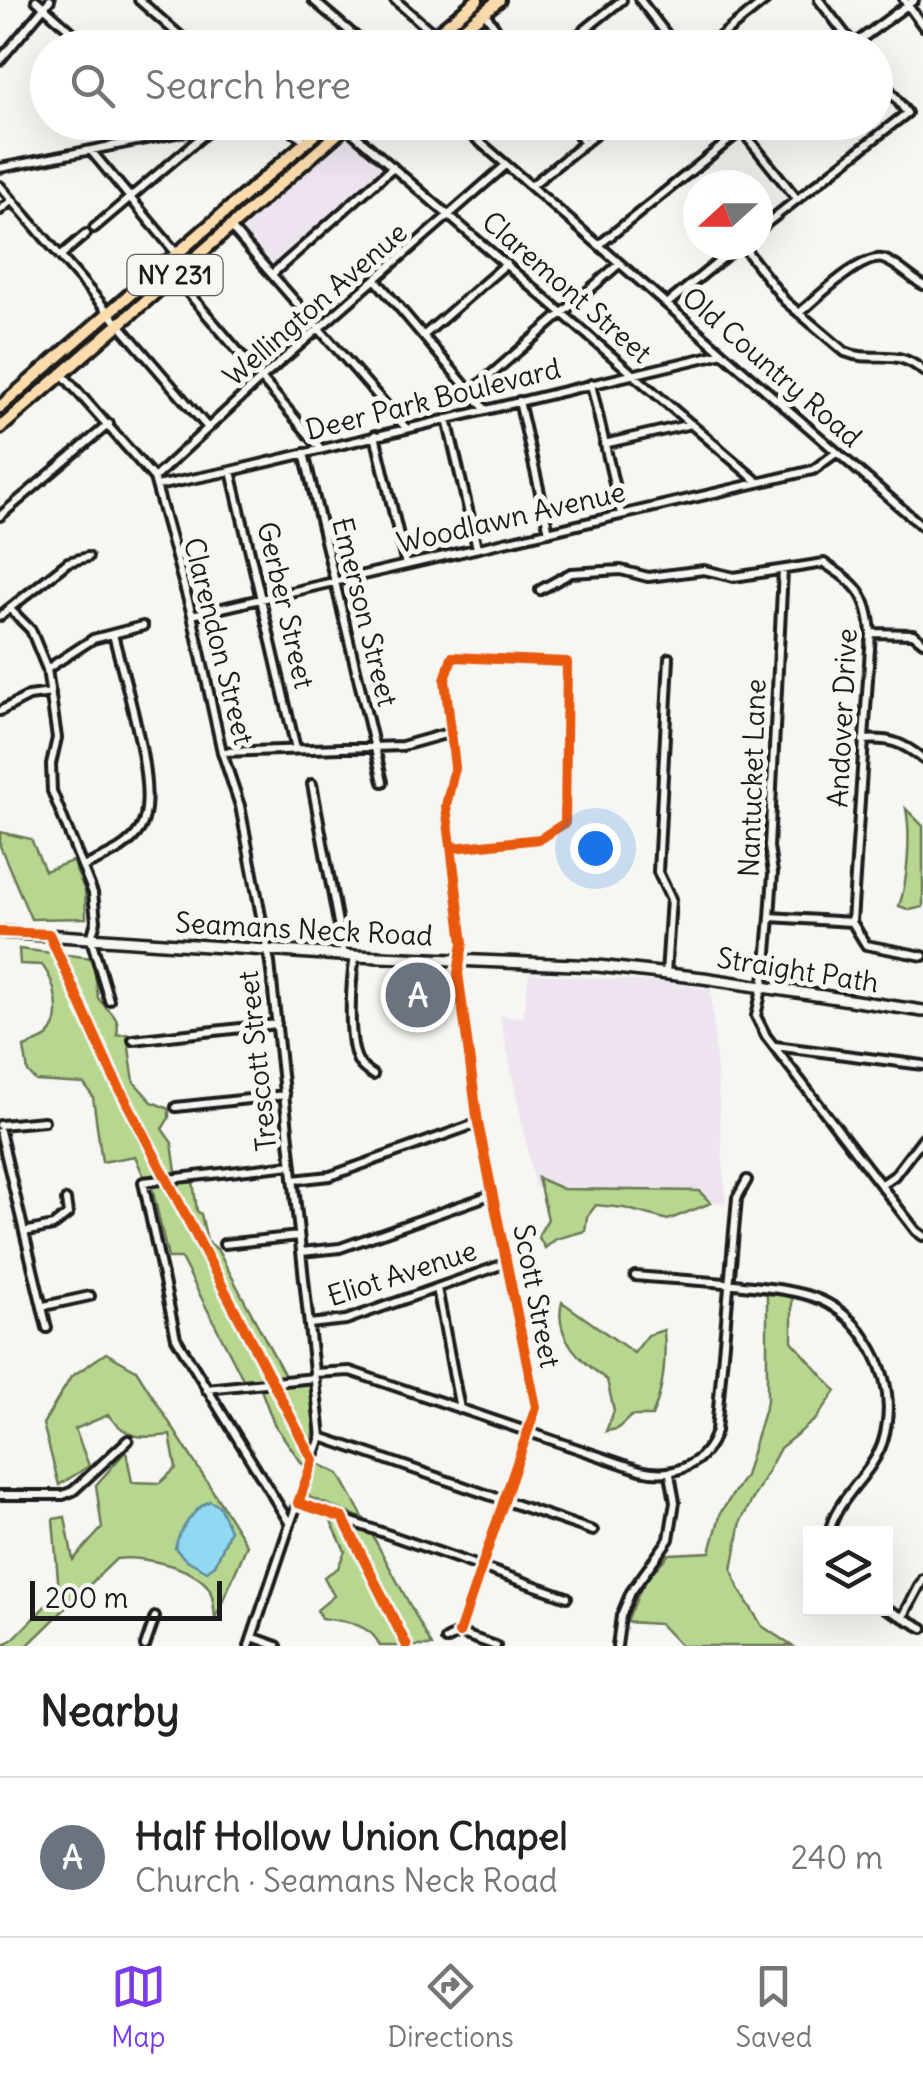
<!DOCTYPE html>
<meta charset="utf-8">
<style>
:root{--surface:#fff;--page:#f2f2f2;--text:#222;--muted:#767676;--line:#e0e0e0;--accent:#7c3aed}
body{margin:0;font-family:Delius,sans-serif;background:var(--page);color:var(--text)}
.controls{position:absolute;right:30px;bottom:30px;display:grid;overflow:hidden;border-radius:0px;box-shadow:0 10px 40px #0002}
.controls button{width:90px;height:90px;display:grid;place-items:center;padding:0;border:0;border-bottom:2px solid var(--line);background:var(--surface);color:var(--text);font:50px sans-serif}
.compass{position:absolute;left:683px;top:170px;width:90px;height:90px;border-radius:50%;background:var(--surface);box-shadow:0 10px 40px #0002;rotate:249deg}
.scale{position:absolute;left:30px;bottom:25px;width:192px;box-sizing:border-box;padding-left:10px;border:5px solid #1c1c1c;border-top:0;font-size:28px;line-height:35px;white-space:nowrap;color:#1c1c1c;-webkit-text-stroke:8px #f6f6f2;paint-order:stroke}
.you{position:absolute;left:595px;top:848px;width:35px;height:35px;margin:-25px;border:8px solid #fff;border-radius:50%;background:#1a73e8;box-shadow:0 0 0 15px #1a73e833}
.badge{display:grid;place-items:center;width:65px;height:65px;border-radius:50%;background:var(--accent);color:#fff;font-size:32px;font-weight:700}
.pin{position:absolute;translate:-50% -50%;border:5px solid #fff;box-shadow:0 2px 10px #0006}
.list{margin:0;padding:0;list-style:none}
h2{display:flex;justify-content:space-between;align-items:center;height:130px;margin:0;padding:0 40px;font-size:42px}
h2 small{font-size:32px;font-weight:400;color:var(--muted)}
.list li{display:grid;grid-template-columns:65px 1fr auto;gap:30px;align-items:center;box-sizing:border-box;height:160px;padding:0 40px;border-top:2px solid var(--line)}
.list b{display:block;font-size:38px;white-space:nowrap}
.list p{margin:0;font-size:32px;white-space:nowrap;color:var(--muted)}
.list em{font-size:32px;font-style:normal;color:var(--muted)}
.icon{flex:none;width:55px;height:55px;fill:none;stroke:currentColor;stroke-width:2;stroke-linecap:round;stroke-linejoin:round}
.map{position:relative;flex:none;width:923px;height:1646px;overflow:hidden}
.search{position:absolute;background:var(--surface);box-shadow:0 10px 40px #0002;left:30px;right:30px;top:30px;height:110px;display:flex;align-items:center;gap:25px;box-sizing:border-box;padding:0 35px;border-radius:55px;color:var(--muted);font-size:38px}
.sheet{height:290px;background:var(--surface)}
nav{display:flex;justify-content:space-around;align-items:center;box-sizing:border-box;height:140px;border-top:2px solid var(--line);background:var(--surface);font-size:28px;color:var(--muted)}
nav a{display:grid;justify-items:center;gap:5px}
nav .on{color:var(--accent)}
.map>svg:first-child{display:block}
.built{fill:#ede4ef}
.green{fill:#b7d790;stroke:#6a7a56;stroke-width:2.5;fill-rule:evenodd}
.water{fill:#91d8f2;stroke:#628d9c;stroke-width:2.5}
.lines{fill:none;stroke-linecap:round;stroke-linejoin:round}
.street-casing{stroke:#1c1c1c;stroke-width:14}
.secondary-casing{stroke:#1c1c1c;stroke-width:16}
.primary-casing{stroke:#1c1c1c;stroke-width:18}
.street{stroke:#f6f6f2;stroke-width:6}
.secondary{stroke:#f6f6f2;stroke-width:9}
.primary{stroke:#fcdcac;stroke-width:10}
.cycleway-casing{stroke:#f6f6f2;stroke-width:16}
.cycleway{stroke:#e8590c;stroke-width:10}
.labels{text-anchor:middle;stroke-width:10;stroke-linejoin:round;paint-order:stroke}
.shield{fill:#f6f6f2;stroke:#5d5d5c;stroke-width:2.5}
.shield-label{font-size:25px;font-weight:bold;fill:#1c1c1c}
.street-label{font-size:28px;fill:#1c1c1c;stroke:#f6f6f2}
</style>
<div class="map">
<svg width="923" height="1646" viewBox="0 0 923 1646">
<rect width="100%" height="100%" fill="#f6f6f2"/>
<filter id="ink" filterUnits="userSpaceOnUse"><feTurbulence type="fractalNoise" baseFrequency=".01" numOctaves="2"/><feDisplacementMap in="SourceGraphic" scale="20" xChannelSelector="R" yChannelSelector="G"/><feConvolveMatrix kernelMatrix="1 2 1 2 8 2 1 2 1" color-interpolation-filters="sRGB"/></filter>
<g filter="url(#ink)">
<!-- built -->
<path class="built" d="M350,135L386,166L272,267L240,230Z
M529,973L667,983L711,989L726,1203L535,1187L500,1016L523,1017Z"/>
<!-- green -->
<path class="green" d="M906,809L923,826V907L910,910L899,906C908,882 911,834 906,809Z
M0,832L31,839L45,871L72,861L85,891L86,918L31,919L0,846Z
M19,949L93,958L98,998C108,1012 121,1015 117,1035L127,1034L134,1082L152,1102L169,1109V1118L162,1129L172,1143L176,1172L144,1177L135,1156L102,1162L93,1097L84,1084L36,1081L28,1072L24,1047C31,1044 42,1041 48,1036C65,1019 55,981 42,965L20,964Z
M538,1178L563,1189L699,1191L711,1203L668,1220L624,1208L596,1205L587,1217L585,1231L556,1239L545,1248L538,1236L548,1219Z
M193,1181L197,1211L201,1214L207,1241L217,1249L285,1376L243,1379L181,1258H168L152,1187Z
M767,1294L792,1295V1341L836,1391L816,1419L780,1448L741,1521L732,1570L739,1589L762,1626L792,1646H681L660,1624L627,1622L643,1583L669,1554L710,1552L721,1512L745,1476L767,1401Z
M562,1302L634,1353L648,1335L664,1330C666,1361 664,1387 652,1416H631L617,1429L606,1431L614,1411L607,1380C582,1362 553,1337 562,1302Z
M106,1353L136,1370L247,1545L215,1619C214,1609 214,1596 208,1587C192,1566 141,1556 116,1559L27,1646H1L13,1639L59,1592L53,1519L65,1517L73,1560L102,1528L96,1485L126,1451L132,1482L160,1483L176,1468L170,1435C139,1439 128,1439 108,1415L75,1429L89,1466L59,1485L43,1424L71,1377ZM189,1522L227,1538L215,1565L180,1534Z
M311,1380L316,1425L306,1469L274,1424L260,1387Z
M317,1463L339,1474L364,1519L309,1497L308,1488Z
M329,1517L370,1531L432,1646H380C371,1623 343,1621 321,1618L317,1610L334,1596L324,1577L338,1568L345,1551Z"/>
<!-- water -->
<path class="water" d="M210,1501L219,1506L230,1530L215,1565L207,1571L185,1559L175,1548C178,1532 195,1507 210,1501Z"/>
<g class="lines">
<!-- street casing -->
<g class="street-casing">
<path id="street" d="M36,0L90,48
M139,0L194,48
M313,0L369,48
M395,0L434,34
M640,0L677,48
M819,0L855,47
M904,0L923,26
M484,12L510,48
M562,48L622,0
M706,48L766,0
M849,48L914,0
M0,60L50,0
M280,122L306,141
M457,122L923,527
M569,122L585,143
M735,122L797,199
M346,127L758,482
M92,152L177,254
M0,168L233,122
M0,186L208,428
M531,186L611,122
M0,210L11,201
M94,228L212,128
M231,228L405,427
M758,230L907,113L876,72
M599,245L752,122
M742,245L785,301L845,352C874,364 895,346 923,371
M60,256L86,234
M272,274L393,167
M175,277L321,449
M376,280L485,409
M667,304L739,245
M799,313C816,299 861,254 883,259C897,263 910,278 923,285
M423,336L506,264
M63,375L154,478L192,615L222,752L240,806L270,963L321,1437L290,1524
M591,384L621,514
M471,392L619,264
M519,401L549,532
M447,419L477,548
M375,435L406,565
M604,444L691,424
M304,453L383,782
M231,471L296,749
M154,478L263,377L506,165
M157,486L231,471L719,354
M0,516L109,424
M783,570L769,847L773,873L770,917L765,975L756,1016L766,1036L916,1231L923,1236
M540,590L571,573L621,570L648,577L704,570L734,577L824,563C856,584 868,593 871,633L852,922L866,945L923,956
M10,609L31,630L47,669L57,738L51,764L52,791L93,893L96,921L91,939L109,1000
M192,615L813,470L836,453
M0,616L68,562L88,557
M871,633L913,634L923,642
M47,669L93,639L143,626
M0,711L29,696L51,693
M863,740C890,738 902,742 923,759
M222,752L402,746L452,732
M312,784L344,955
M453,848L540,839L565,823L567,662L452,657L445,680L455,767L446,806L463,943L458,973L478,1123L536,1407L459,1633
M83,867C103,857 127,850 140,829C162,795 123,676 113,634
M770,917L852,922
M355,956C351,980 346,1045 360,1064C363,1069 369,1072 373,1075
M666,974L671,899L658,872L669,658
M133,1040L277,1024
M775,1046L923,1065
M176,1107L285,1095
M0,1125L44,1121
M0,1131L47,1328
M293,1180L330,1176L478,1123
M881,1185L894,1176L923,1138
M24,1232L53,1226L68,1214L66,1200
M224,1244L299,1236
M301,1252L340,1248L493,1194
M635,1276C671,1279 707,1281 743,1285C800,1291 842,1294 873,1351C888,1379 892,1410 883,1441C872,1476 835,1498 829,1534
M437,1288L460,1409
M44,1306L90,1296
M309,1324L346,1320L507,1263
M314,1373L350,1371L640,1470C673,1478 705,1466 716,1431L737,1198L747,1180
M206,1389L314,1378
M321,1437L593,1531
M0,1495H63L73,1491L128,1440
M298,1503L567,1597
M885,1608L923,1628
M903,1617L923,1579
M459,1633L496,1646
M252,1637L277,1646
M446,1640L459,1633
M145,1646L155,1617
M249,1646L290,1524L176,1338L143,1182L291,1165
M617,1646L621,1616L631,1592L669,1539L675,1502L670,1474"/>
</g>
<!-- secondary casing -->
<g class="secondary-casing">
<path id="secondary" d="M0,932L355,956L598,966L703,978L923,1011"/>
</g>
<!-- primary casing -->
<g class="primary-casing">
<path id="primary" d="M419,48L477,0
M439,48L499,0
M0,407L329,122
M0,428L351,122"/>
</g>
<!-- street -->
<use href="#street" class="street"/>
<!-- secondary -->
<use href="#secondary" class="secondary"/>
<!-- primary -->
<use href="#primary" class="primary"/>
<!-- cycleway casing -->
<g class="cycleway-casing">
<path id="cycleway" d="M453,848L540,839L565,823L567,662L452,657L445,680L455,767L446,806L463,943L458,973L478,1123L536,1407L459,1633
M0,932L49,934L112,1074L313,1460L298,1503L343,1518L407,1646"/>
</g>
<!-- cycleway -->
<use href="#cycleway" class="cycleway"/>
</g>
</g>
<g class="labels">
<!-- shield labels -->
<rect class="shield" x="127.5" y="255" width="95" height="40" rx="8"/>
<g class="shield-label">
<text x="175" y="284">NY 231</text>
</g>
<!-- street labels -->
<g class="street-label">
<text transform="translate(567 287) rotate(41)" y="10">Claremont Street</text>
<text transform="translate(315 304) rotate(-41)" y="10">Wellington Avenue</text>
<text transform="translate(772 367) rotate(41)" y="10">Old Country Road</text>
<text transform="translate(433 399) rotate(-14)" y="10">Deer Park Boulevard</text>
<text transform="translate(511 517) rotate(-13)" y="10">Woodlawn Avenue</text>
<text transform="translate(286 605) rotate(77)" y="10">Gerber Street</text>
<text transform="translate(365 612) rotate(76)" y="10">Emerson Street</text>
<text transform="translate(219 641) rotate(76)" y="10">Clarendon Street</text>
<text transform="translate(842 718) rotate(-87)" y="10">Andover Drive</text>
<text transform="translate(752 778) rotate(-88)" y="10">Nantucket Lane</text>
<text transform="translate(304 929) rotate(3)" y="10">Seamans Neck Road</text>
<text transform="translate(798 970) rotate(9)" y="10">Straight Path</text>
<text transform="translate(257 1061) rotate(-96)" y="10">Trescott Street</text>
<text transform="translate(402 1273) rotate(-18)" y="10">Eliot Avenue</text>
<text transform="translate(537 1296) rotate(79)" y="10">Scott Street</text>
</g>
</g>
</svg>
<div class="controls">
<button><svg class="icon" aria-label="layers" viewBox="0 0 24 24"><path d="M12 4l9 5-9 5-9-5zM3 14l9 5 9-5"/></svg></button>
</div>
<svg class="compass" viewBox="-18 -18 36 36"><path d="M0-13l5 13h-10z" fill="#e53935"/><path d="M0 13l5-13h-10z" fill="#767676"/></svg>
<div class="scale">200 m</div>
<div class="you"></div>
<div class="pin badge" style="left:418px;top:995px;background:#6b7280">A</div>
<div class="search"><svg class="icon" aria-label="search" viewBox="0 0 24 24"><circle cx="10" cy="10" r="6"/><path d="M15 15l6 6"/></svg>Search here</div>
</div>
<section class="sheet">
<h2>Nearby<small></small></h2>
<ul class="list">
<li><span class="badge" style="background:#6b7280">A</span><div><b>Half Hollow Union Chapel</b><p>Church · Seamans Neck Road</p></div><em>240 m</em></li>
</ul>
</section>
<nav>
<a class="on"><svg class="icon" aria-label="map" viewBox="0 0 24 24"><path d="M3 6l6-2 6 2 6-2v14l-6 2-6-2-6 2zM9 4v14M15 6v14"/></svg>Map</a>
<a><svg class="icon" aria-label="directions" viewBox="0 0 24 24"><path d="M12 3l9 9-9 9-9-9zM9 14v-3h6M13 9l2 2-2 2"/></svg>Directions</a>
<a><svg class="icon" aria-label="saved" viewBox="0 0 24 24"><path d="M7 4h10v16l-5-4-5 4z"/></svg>Saved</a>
</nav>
